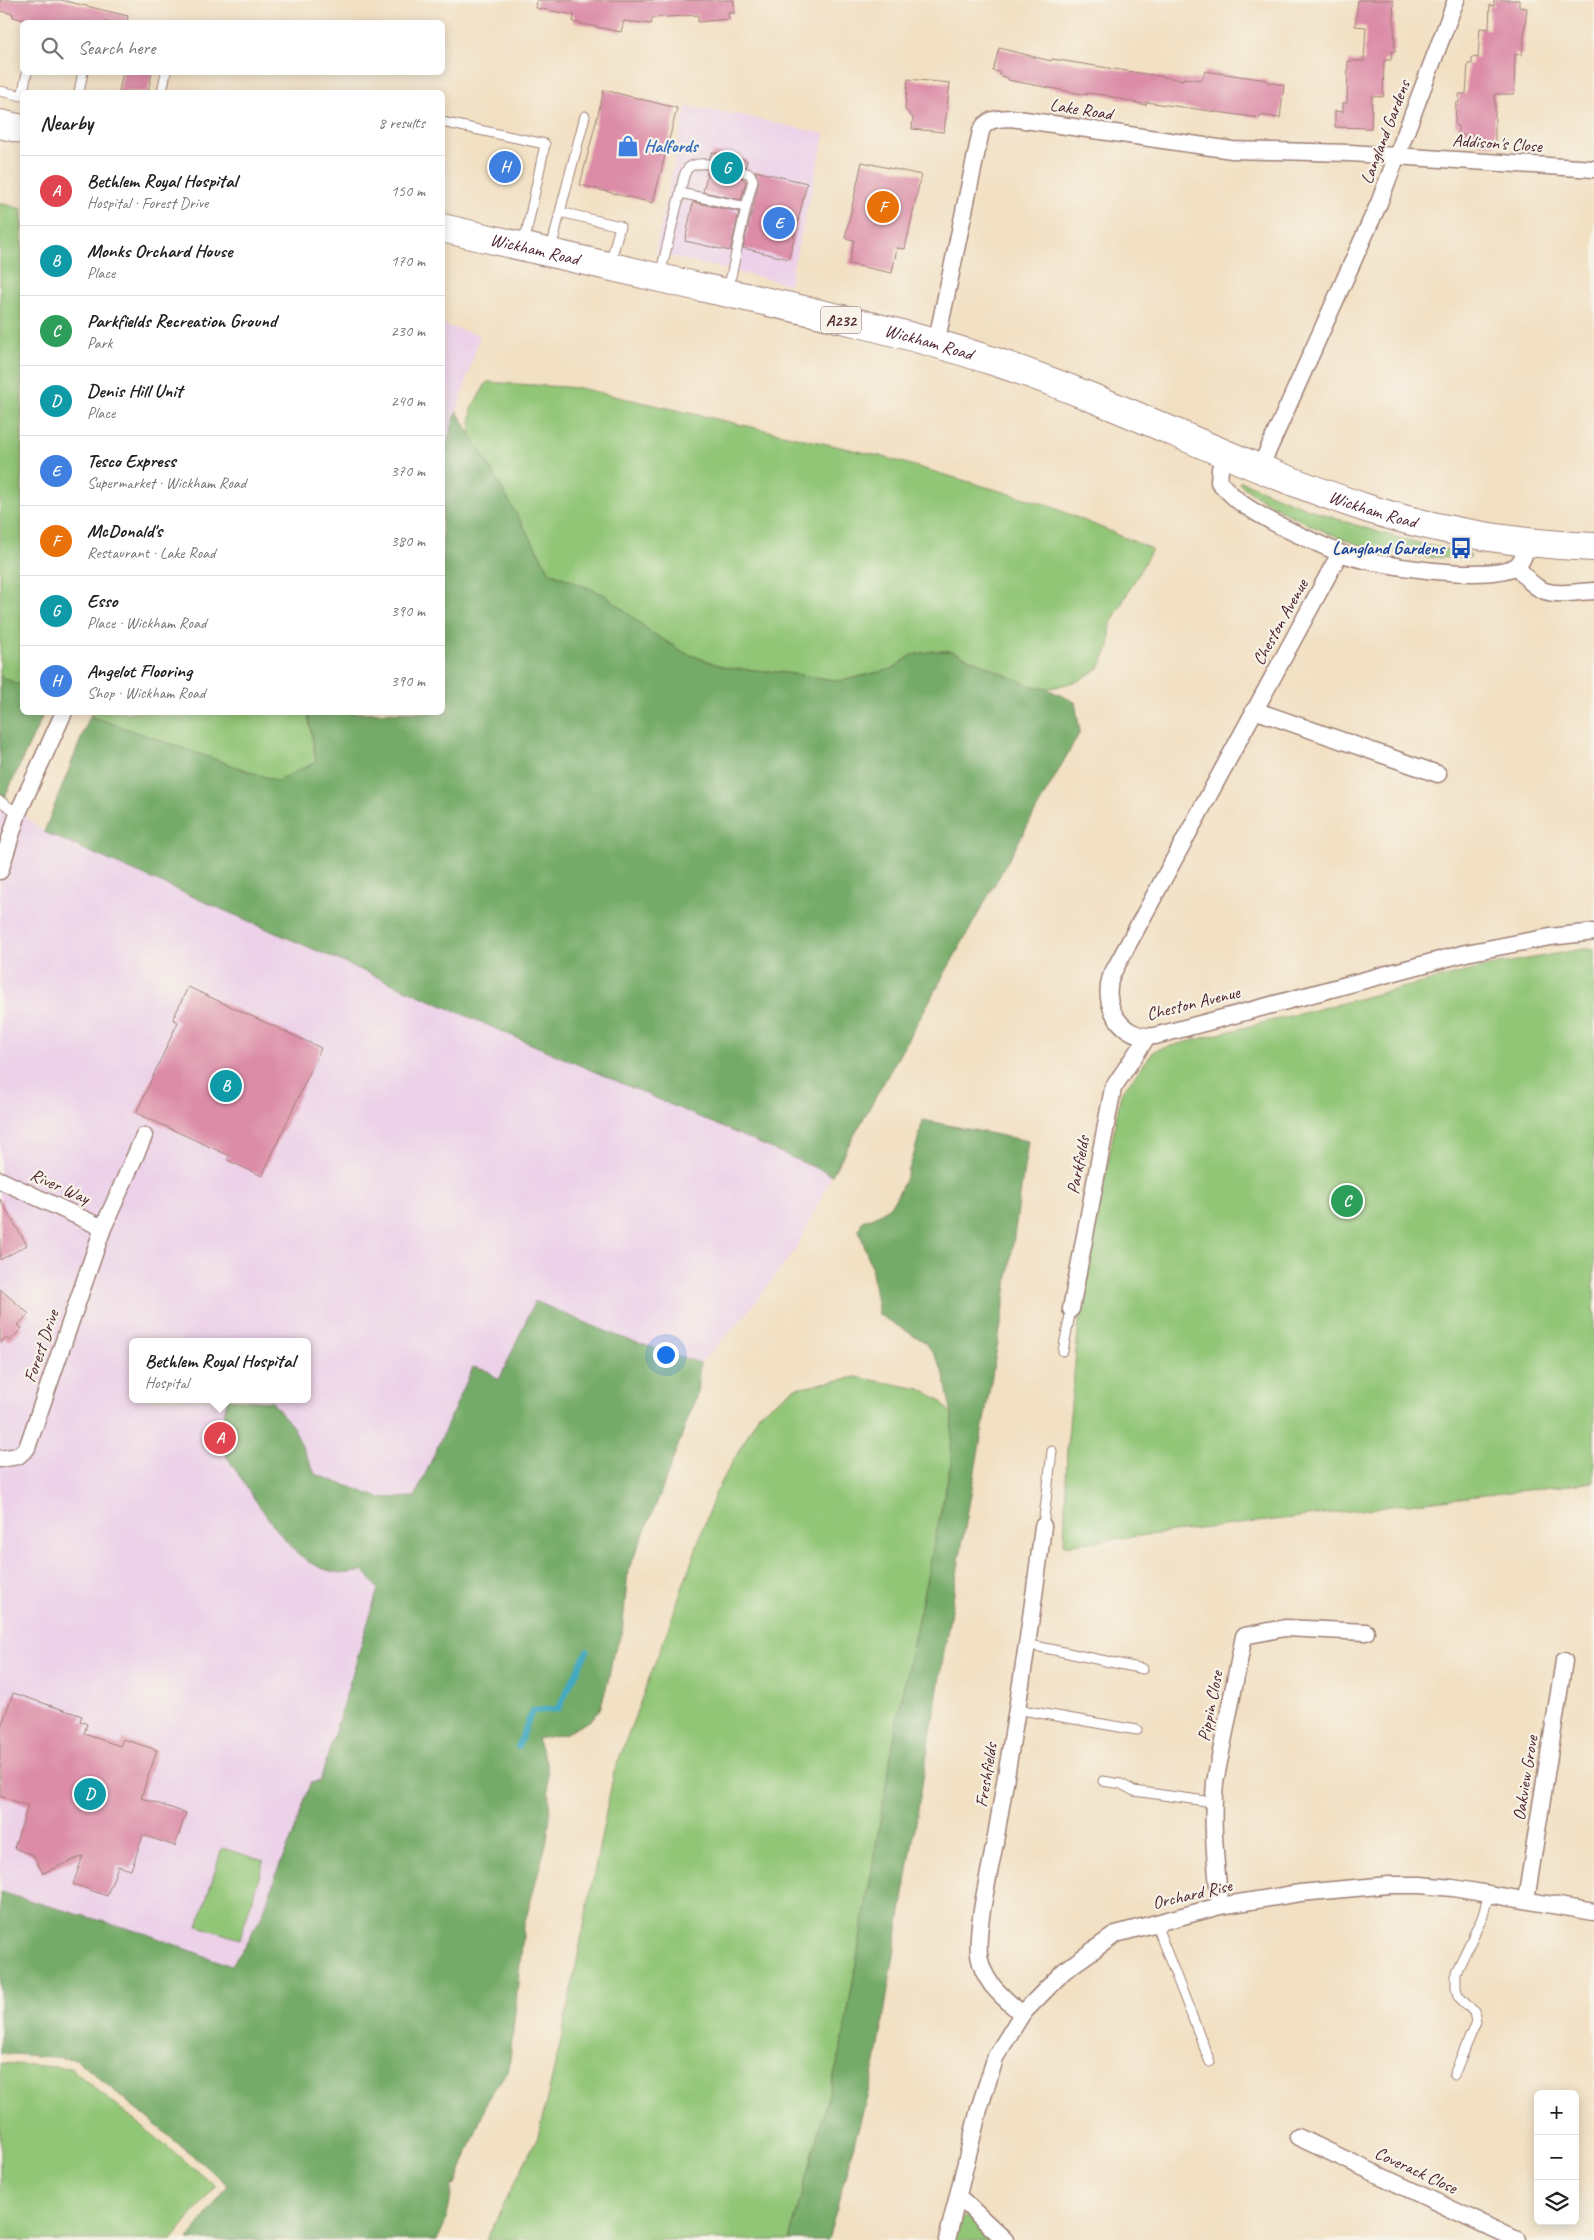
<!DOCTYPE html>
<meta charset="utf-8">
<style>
:root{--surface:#fff;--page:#f2f2f2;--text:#222;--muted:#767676;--line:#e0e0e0;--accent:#1a73e8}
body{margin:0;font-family:Caveat,sans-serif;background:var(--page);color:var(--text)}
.controls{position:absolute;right:15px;bottom:15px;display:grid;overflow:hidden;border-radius:8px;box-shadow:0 2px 12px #0003}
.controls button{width:45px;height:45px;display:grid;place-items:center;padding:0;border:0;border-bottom:1px solid var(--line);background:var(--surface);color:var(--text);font:25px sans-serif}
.you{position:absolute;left:665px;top:1354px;width:18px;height:18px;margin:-12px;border:4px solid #fff;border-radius:50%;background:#1a73e8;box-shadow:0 0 0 8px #1a73e833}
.badge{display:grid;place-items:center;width:32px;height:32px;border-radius:50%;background:var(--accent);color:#fff;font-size:16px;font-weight:700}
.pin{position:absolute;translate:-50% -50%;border:2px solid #fff;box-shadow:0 1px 5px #0006}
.popup{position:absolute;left:129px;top:1338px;width:182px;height:65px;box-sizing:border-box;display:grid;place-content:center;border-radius:8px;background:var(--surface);filter:drop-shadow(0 1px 4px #0005);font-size:16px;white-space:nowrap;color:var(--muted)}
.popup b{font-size:19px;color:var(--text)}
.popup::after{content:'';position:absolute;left:50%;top:100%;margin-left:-10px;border:10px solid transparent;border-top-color:var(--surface)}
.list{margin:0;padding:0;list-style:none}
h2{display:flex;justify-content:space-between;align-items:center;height:65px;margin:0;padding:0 20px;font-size:21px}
h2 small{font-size:16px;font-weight:400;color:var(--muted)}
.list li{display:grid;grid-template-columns:32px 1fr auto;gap:15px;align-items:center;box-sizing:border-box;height:70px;padding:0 20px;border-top:1px solid var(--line)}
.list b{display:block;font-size:19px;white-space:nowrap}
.list p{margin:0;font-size:16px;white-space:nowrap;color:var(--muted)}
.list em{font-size:16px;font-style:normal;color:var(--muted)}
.icon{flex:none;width:28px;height:28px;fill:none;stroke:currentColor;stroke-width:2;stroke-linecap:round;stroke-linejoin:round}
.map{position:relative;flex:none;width:1594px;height:2240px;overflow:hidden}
.search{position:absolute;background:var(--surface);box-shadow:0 2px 12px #0003;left:20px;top:20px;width:425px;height:55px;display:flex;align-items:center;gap:12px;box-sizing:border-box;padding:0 18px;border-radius:8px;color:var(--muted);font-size:19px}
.panel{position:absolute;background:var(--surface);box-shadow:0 2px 12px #0003;left:20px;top:90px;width:425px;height:625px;border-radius:8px}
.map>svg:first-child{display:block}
.built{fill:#ecd1e9;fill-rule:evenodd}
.green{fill:#92c677;stroke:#6e7251}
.forest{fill:#75ab68;stroke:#60654a}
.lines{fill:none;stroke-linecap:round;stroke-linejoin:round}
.stream{stroke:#43a9c3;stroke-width:6}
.building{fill:#dc8ca7}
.lane-casing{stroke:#9e8077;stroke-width:11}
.street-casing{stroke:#9e8077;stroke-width:19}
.highway-casing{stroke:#9e8077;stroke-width:30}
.lane{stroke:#fff;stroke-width:9}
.street{stroke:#fff;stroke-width:16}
.highway{stroke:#fff;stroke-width:28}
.labels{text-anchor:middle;stroke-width:4.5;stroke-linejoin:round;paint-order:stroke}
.shield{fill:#f7f3e8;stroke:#7e5f64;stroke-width:1}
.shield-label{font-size:16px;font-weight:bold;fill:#4a1f2b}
.street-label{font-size:18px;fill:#4a1f2b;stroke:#f7f3e8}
.shop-label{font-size:18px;font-weight:bold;fill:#366cbe;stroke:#f7f3e8;text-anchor:start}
.transit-label{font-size:18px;font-weight:bold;fill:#164399;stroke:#f7f3e8;text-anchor:end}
</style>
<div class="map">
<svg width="1594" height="2240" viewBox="0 0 1594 2240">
<rect width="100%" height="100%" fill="#f7f3e8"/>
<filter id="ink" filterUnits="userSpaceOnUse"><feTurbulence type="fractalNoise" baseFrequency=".02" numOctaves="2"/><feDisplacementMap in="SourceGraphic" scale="10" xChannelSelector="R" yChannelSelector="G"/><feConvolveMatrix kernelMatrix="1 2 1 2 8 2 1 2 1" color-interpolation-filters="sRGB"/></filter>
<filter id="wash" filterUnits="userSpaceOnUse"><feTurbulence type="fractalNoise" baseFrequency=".0096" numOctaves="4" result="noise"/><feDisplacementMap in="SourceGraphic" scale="20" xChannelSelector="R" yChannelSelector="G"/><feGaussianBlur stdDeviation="1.12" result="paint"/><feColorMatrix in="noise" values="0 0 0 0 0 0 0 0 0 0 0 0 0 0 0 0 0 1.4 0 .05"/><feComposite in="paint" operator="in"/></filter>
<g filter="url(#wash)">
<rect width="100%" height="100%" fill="#f2e0c3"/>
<!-- built -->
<path class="built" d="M686,107L735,114L825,134L789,284L655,253Z
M443,325L480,335L443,458Z
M0,795L44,832L832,1175L796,1249L744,1317L700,1363L617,1336L499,1380L488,1371L378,1589L320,1781L280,1864L262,1916L253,1930L250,1938L230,1966L147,1934L0,1892ZM132,1342H308V1399H132Z"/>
<!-- green -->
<path class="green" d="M0,203L22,209V686L0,676Z
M487,382L579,388L880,456L1045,504L1152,549L1111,623L1109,648L1099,668L1078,681L1047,689L1029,685L952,651H934L912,655L892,669L841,681L780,672L727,668L685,653L651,632L605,595L550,572L470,434L472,407Z
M1241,481C1315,514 1390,539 1469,554L1471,557C1403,561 1355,548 1294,517C1275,507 1255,497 1239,483Z
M92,712L308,713L316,762L277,781L90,716Z
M1583,949H1594V1482L1064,1545L1067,1447L1080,1310L1121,1093L1155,1050L1489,966Z
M856,1377L920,1389L940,1400L952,1415L951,1463L898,1715L842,2046L789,2240H486L538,2136L562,2036L614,1772L670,1623L715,1494L759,1414L795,1388Z
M222,1848L264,1861L240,1939L198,1926Z
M0,2063L70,2068L216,2186L171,2240H0Z
M969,2215L996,2240H955L960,2220Z"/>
<!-- forest -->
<path class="forest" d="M457,411L550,572L605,595L651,632L685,653L727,668L780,672L841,681L892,669L912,655L934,651H952L1029,685L1047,689L1075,702L1080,732L832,1175L44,832L90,716L277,781L316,762L308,713L442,712V458Z
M0,676L22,686V712L44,713L5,797L0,795Z
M923,1120L1028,1141L1002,1319L960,1556L876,2063L828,2240H789L842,2046L898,1715L951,1463L952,1415L944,1376L938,1361L925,1342L879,1315L871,1266L859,1230L862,1221C869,1218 878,1216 884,1211C906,1194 916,1146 923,1120Z
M535,1301L617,1336L700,1363L697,1394L660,1495L628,1571L622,1634L613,1654L608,1682L600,1709L591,1720L564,1734L537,1739L547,1763L550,1816L547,1840L524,1926L509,2069L489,2097L456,2184L452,2186C450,2206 447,2223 437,2240H188L228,2185L76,2059L0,2053V1892L147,1934L231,1966L250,1939L253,1930L262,1916L280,1864L292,1838L310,1783L320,1781L378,1589L364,1571C344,1576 326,1572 309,1562C281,1546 237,1471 218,1443L227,1399L272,1402L293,1427L315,1474L380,1498L415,1497L473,1367L488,1371L499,1380Z"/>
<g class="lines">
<!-- stream -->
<path class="stream" d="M518,1747L532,1711L558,1709L587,1651"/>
</g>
<g id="blocks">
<!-- building -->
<path class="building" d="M0,0H61L128,16L127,22H33L13,17V14L0,11Z
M537,0H734V13H728L729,19L698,22V15L652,18L651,24L624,21L621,32L573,22L574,15L536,8Z
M1358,0H1393L1395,51H1392L1391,60H1384L1383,97L1372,96L1371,128L1335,127V111L1343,112V103H1347L1348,61H1364L1366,27L1355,26Z
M1494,0H1519V7L1527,8L1522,55L1515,54L1514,94H1495V145L1477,144L1478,135H1458V126L1455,125L1456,103H1459V94H1466L1468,64H1472V57L1478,58L1480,28L1489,29L1490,5L1494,6Z
M999,48L1051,61L1052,59L1183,80V78L1202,80L1205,71L1267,80V82L1284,85L1280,118L1260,115V118L1146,102V105L1104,95L1087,93V95L1008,80V78L999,75L1000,72L993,71Z
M123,72H152L148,92H119Z
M908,79L950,83L944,132L912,129L913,118L905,109Z
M604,90L677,108L653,203L580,185Z
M712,152L747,160L746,166L740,167L738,170L739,176L746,181L741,200L703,192L708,170L712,169L715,165L710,158Z
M862,162L921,175L905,249L897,248L892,273L849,264L854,240L845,238Z
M755,171L807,183L789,259L743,248L759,182Z
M693,202L739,212L730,251L685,241Z
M188,987L321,1048L262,1176L227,1160L230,1156L136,1113L178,1022L173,1019Z
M0,1199L27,1245L0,1260Z
M0,1289L29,1314L18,1325L22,1328L10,1341L5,1338L0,1343Z
M13,1693L82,1716L80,1721L87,1724L84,1734L120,1746L123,1739L157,1750L141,1798L186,1813L175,1846L143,1835L131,1870L118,1866L107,1896L73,1884L83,1856L43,1873L33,1855L14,1848L28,1806L0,1796V1730Z"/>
</g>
</g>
<g filter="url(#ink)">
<use href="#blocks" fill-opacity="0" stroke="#9e8077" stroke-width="1"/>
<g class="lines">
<!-- lane casing -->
<g class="lane-casing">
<path id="lane" d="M0,91L22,96
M23,92L27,72
M79,92L83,72
M162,92L166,72
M442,122L545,144L524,244
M744,172L750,174L753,180L746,207
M680,193C685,171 684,162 709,164
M560,212L585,116
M551,250L560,212L620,226L610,264
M660,275L680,193L746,207L728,290
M0,801L18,813
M1063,1351L1071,1309
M1043,1526L1052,1451
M1026,1644L1143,1669
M1016,1709L1137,1730
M1103,1781L1121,1784L1134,1791L1213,1802
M1155,1922L1210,2062
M1454,2075L1476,2022L1474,2012L1458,1996L1456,1988V1972L1482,1918L1489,1894"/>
</g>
<!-- street casing -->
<g class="street-casing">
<path id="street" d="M936,344L981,131C987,118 998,119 1011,118L1232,150L1350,153L1594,169
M1226,454L1220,469L1219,482C1226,489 1233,497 1241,503C1270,523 1307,539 1340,553C1370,565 1488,583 1516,566C1524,561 1525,551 1526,543
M1260,468L1379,203L1456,0
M1340,553L1112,974C1100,1004 1121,1040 1155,1036L1466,953L1550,937L1594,932
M1517,566C1541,601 1555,593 1594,591
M1254,710L1438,774
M0,871L18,813L64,712
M0,1180L103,1228
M1071,1309L1113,1088L1147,1037
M0,1459L18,1456L27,1448L103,1228L144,1136
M1526,1900L1564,1661
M1220,1906C1216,1865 1211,1824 1215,1782L1244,1636L1285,1628L1366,1632
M1022,2014C1003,1997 982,1982 979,1954C976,1921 992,1865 997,1830C1014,1729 1031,1627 1043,1526
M1298,2137L1517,2240
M959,2197L1005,2240
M947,2240L979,2109L996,2056L1022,2014L1064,1971L1116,1934L1220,1906L1300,1893L1389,1885H1420L1453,1888L1594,1912"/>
</g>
<!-- highway casing -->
<g class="highway-casing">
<g id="highway">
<path d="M0,124L22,129"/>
<path id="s1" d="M442,228C527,247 611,267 695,286C797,308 900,330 999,363C1125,405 1243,468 1369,509C1442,532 1518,544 1594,547"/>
</g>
</g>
<!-- lane -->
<use href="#lane" class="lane"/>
<!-- street -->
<use href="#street" class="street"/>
<!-- highway -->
<use href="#highway" class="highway"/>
</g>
</g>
<!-- icons -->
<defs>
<g id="shop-bare" transform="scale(1.725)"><path d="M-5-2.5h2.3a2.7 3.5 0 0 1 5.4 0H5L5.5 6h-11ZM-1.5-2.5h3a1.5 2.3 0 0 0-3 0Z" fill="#3f7fe0" stroke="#f7f3e8" stroke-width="2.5" paint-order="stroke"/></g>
<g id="bus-bare" transform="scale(1.725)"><path d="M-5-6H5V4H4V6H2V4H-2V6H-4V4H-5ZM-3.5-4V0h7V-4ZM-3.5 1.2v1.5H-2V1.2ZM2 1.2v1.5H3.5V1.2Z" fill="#1a4fb4" stroke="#f7f3e8" stroke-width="2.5" paint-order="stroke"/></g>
</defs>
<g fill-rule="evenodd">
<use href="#shop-bare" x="628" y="146"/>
<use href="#bus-bare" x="1461" y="548"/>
</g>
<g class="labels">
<!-- shield labels -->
<rect class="shield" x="821" y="306.5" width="40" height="27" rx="4"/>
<g class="shield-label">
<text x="841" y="326">A232</text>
</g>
<!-- street labels -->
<g class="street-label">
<text transform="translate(1081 109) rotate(9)" y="6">Lake Road</text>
<text transform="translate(1385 132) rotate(-69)" y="6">Langland Gardens</text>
<text transform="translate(1497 143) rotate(4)" y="6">Addison's Close</text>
<text dy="6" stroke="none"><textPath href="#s1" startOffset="95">Wickham Road</textPath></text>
<text dy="6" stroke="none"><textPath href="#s1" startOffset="500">Wickham Road</textPath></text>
<text dy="6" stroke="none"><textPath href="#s1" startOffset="975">Wickham Road</textPath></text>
<text transform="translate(1280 622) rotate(-61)" y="6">Cheston Avenue</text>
<text transform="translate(1193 1003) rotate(-14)" y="6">Cheston Avenue</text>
<text transform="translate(1078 1165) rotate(-79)" y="6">Parkfields</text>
<text transform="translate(60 1186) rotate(24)" y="6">River Way</text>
<text transform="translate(41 1346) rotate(-71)" y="6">Forest Drive</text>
<text transform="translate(1210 1706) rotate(-79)" y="6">Pippin Close</text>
<text transform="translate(986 1775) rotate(-81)" y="6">Freshfields</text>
<text transform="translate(1525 1778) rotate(-81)" y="6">Oakview Grove</text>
<text transform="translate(1192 1894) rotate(-13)" y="6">Orchard Rise</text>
<text transform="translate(1416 2170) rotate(25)" y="6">Coverack Close</text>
</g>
<!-- shop labels -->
<g class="shop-label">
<text x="644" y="152">Halfords</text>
</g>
<!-- transit labels -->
<g class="transit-label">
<text x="1444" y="554">Langland Gardens</text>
</g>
</g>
</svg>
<div class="controls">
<button>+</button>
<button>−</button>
<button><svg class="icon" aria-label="layers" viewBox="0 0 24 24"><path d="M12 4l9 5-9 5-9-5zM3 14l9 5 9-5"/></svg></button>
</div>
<div class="you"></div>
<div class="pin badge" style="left:220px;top:1438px;background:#e0444e">A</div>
<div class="popup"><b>Bethlem Royal Hospital</b>Hospital</div>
<div class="pin badge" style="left:226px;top:1086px;background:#0f9aa8">B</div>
<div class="pin badge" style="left:1347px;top:1201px;background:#2e9e5b">C</div>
<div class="pin badge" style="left:90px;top:1794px;background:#0f9aa8">D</div>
<div class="pin badge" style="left:779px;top:223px;background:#3f7fe0">E</div>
<div class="pin badge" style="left:883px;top:207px;background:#e8710a">F</div>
<div class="pin badge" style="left:727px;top:168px;background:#0f9aa8">G</div>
<div class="pin badge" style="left:505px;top:167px;background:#3f7fe0">H</div>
<div class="search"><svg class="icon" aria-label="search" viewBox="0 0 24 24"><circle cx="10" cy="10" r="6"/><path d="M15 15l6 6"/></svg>Search here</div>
<section class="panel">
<h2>Nearby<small>8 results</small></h2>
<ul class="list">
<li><span class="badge" style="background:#e0444e">A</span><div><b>Bethlem Royal Hospital</b><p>Hospital · Forest Drive</p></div><em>150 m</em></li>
<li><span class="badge" style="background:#0f9aa8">B</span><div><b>Monks Orchard House</b><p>Place</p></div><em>170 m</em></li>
<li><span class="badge" style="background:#2e9e5b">C</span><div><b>Parkfields Recreation Ground</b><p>Park</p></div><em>230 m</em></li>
<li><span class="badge" style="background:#0f9aa8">D</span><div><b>Denis Hill Unit</b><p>Place</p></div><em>240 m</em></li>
<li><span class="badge" style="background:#3f7fe0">E</span><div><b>Tesco Express</b><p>Supermarket · Wickham Road</p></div><em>370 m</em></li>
<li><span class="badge" style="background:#e8710a">F</span><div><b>McDonald's</b><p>Restaurant · Lake Road</p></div><em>380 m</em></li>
<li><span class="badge" style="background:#0f9aa8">G</span><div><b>Esso</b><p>Place · Wickham Road</p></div><em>390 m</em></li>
<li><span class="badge" style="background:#3f7fe0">H</span><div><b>Angelot Flooring</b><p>Shop · Wickham Road</p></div><em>390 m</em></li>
</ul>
</section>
</div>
